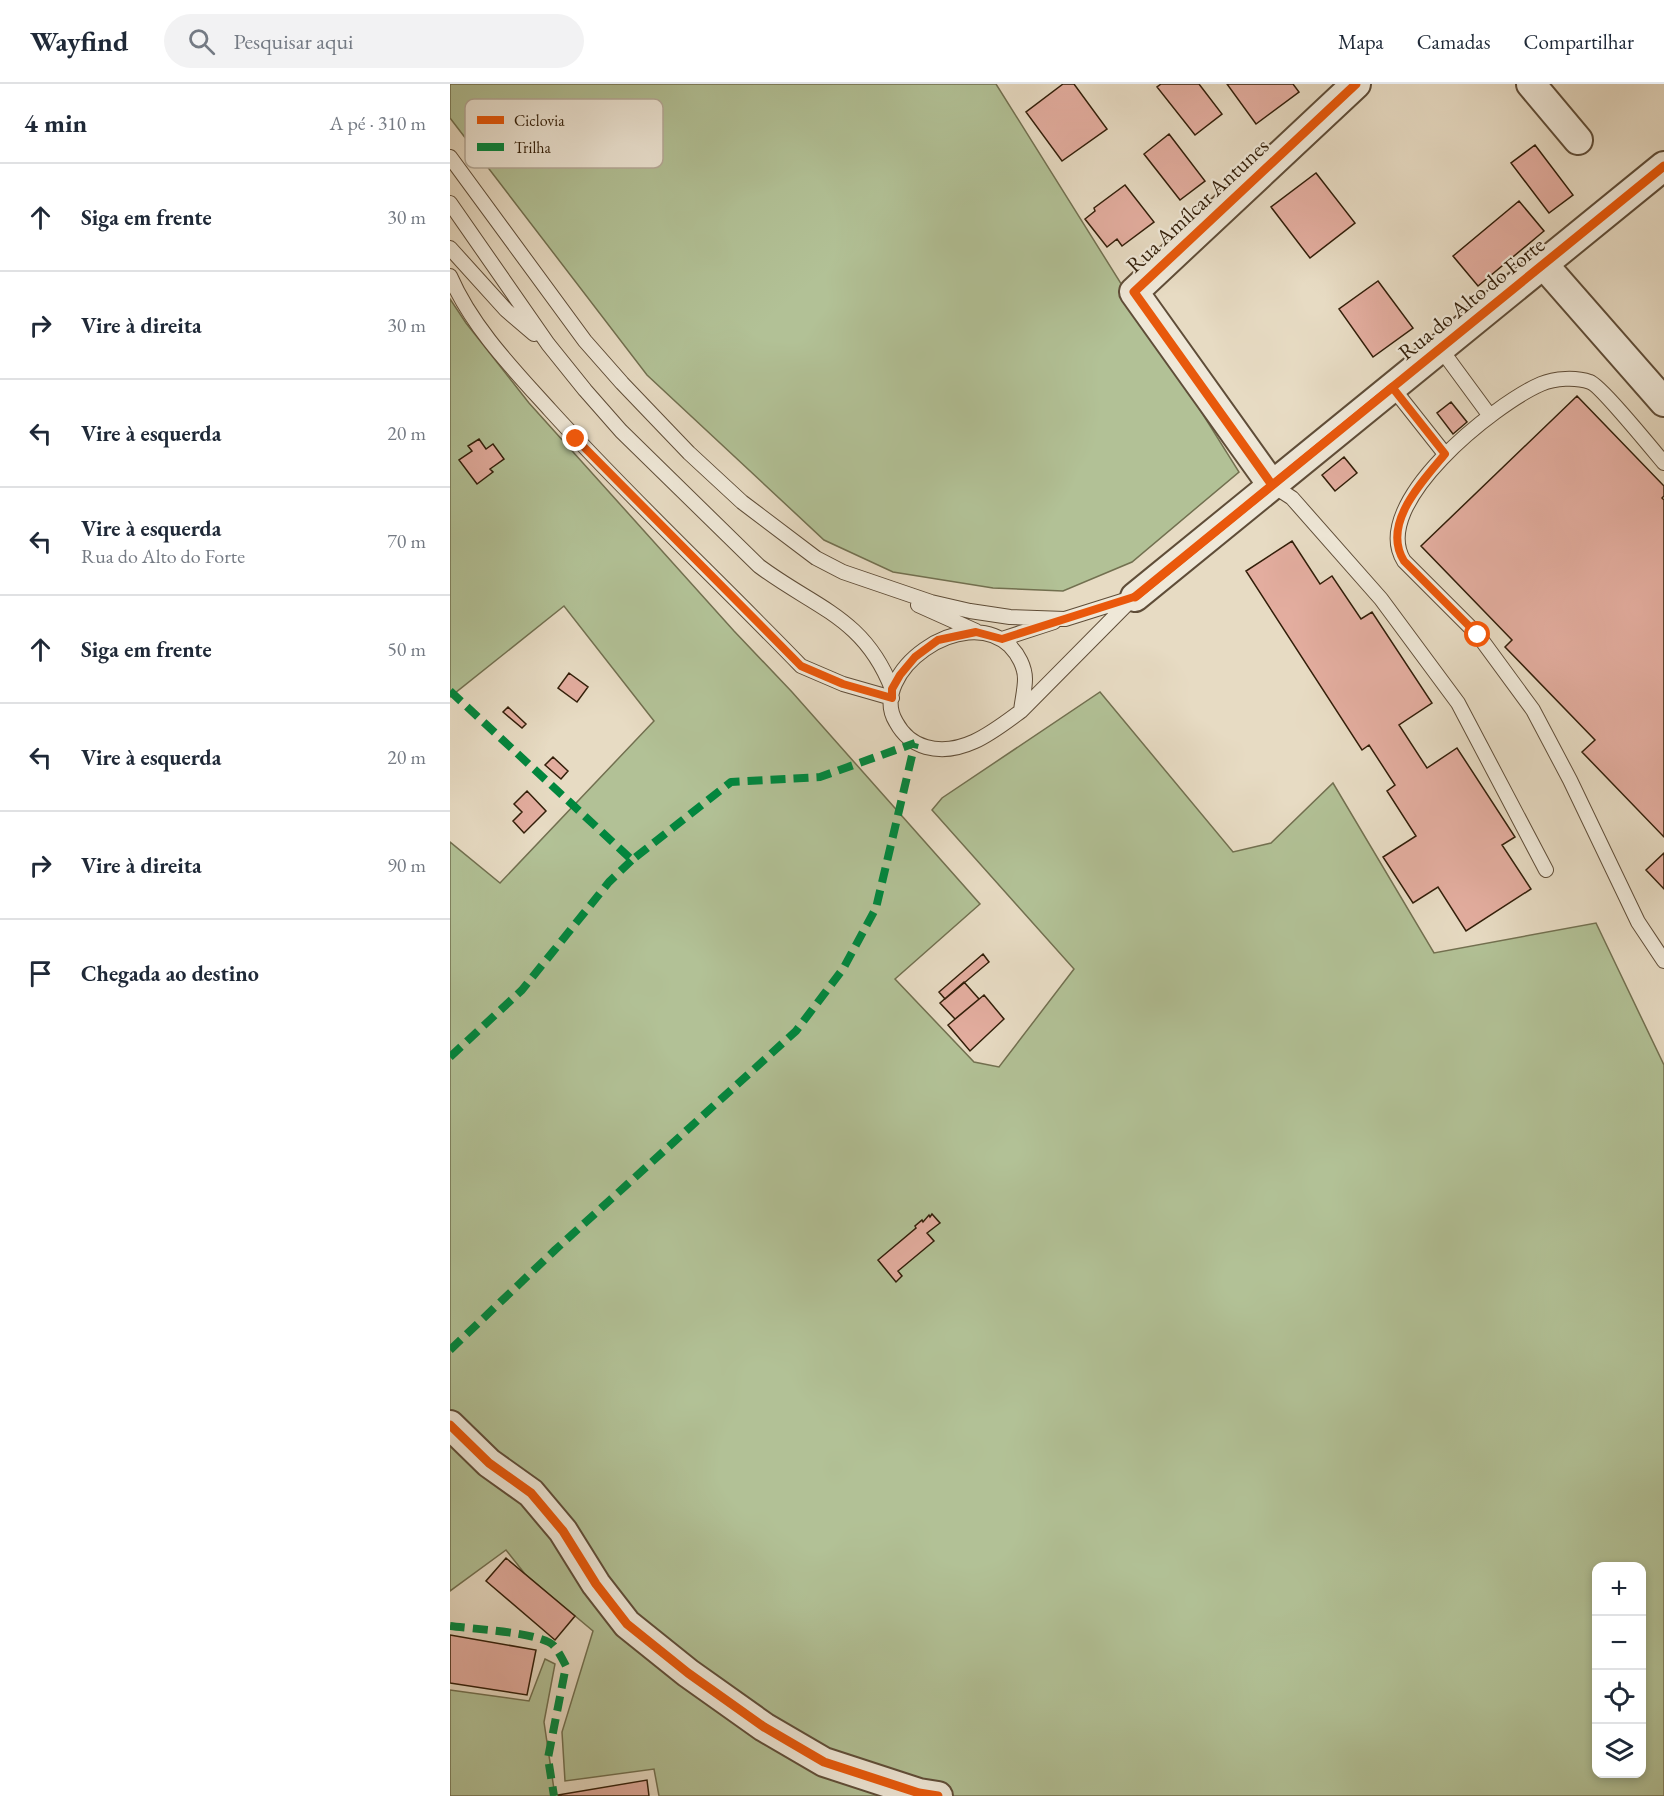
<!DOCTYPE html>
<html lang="pt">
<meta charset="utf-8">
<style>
:root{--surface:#fff;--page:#f2f2f3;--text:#1f2937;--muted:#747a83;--line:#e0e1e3}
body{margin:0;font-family:"EB Garamond",serif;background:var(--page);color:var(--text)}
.controls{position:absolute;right:18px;bottom:18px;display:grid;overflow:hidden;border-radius:12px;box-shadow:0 3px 9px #0003}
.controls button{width:54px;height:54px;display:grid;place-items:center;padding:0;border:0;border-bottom:2px solid var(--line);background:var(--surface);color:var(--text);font:30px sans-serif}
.stop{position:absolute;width:18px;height:18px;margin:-14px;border:4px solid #ea580c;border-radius:50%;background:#fff}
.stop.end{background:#ea580c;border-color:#fff;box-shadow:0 2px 6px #0008}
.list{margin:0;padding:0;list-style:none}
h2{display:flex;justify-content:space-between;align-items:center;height:78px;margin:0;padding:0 24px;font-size:26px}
h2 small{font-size:20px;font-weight:400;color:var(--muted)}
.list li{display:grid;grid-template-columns:39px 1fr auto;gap:18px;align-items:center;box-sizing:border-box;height:108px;padding:0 24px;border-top:2px solid var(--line)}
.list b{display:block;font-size:22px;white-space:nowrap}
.list p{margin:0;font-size:20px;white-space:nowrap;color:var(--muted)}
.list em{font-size:20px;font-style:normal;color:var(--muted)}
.icon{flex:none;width:33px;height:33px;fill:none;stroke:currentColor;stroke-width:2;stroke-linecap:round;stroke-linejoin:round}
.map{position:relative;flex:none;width:1214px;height:1712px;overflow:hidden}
header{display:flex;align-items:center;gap:36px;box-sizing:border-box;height:84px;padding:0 30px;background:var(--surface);border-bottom:2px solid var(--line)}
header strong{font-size:28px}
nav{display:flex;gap:33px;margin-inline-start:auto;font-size:21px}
.search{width:420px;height:54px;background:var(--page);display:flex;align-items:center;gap:15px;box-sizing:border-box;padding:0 21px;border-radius:33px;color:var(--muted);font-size:22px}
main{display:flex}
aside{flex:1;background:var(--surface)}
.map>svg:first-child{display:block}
.green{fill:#b2c196;stroke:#727050;stroke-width:1.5;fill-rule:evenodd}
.building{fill:#e3ad9f;stroke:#321e09;stroke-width:1.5}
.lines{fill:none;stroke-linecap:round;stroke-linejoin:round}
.service-casing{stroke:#5f4d38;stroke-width:16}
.minor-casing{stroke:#5f4d38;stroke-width:32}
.service{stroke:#efe8d8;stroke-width:14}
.minor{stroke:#efe8d8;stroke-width:28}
.quiet{stroke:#00873e;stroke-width:8;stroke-dasharray:15 8;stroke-linecap:butt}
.cycleway-casing{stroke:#efe8d8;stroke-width:13}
.cycleway{stroke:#e8590c;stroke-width:9}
.route{stroke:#ea580c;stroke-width:8}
.labels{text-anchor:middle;stroke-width:4.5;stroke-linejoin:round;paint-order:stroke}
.street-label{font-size:22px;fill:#321e09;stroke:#efe8d8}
.key{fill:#efe8d8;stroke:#b6ab9a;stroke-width:1.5}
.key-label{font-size:16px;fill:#321e09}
</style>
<header>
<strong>Wayfind</strong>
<div class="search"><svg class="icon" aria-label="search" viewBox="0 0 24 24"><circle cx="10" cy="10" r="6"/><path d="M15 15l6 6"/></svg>Pesquisar aqui</div>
<nav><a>Mapa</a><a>Camadas</a><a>Compartilhar</a></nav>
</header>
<main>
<aside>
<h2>4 min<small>A pé · 310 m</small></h2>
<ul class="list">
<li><svg class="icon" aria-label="ahead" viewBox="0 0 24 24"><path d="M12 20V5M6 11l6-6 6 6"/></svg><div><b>Siga em frente</b></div><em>30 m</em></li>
<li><svg class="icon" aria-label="right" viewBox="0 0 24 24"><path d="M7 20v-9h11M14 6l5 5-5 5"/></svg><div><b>Vire à direita</b></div><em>30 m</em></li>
<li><svg class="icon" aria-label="left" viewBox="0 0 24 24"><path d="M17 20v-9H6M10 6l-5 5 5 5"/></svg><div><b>Vire à esquerda</b></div><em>20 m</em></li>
<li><svg class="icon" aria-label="left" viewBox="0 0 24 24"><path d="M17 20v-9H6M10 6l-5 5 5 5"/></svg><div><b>Vire à esquerda</b><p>Rua do Alto do Forte</p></div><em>70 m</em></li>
<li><svg class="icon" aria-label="ahead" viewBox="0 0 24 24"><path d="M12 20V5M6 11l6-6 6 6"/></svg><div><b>Siga em frente</b></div><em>50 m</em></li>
<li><svg class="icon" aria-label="left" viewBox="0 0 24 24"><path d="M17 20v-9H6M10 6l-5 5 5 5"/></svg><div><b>Vire à esquerda</b></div><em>20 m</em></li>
<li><svg class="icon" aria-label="right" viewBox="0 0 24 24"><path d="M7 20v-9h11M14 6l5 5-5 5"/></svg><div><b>Vire à direita</b></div><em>90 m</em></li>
<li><svg class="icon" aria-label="arrive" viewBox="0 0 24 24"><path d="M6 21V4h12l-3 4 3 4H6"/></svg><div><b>Chegada ao destino</b></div></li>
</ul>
</aside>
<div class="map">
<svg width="1214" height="1712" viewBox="0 0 1214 1712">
<rect width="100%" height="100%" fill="#e7dbc3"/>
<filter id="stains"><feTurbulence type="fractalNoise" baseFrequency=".00333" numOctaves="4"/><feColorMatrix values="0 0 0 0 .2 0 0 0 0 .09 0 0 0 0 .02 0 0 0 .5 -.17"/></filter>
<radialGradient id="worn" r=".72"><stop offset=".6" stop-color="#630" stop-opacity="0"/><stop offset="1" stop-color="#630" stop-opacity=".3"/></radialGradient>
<!-- green -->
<path class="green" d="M0,0H546L789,388L682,478L613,507L543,504L443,488L374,456L197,291L0,34Z
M0,215L16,239L79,319L284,547L342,608L530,820L445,895L524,978L549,983L624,885L482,726L492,714L650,608L783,768L821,759L883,699L984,869L1146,839L1214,981V1712H209L204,1685L115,1697L112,1648L143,1547L75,1490L56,1466L0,1507V758L50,799L204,637L114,522L0,613ZM1146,1482H1192V1690H1146Z
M95,1575L105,1580L94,1638L105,1712H0V1606L79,1617Z"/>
<!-- building -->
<path class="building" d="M613,0H624L657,45L612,77L576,28Z
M711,0H749L772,30L745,51L707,3Z
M777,0H843L849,8L806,40Z
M719,50L755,97L730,116L694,70Z
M1085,61L1123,111L1099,129L1061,79Z
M866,89L905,139L860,174L821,123Z
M675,101L704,138L672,162L667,155L657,163L635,135L645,127L644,124Z
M1069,117L1094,147L1028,202L1003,172Z
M928,197L963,244L923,273L889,225Z
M1127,312L1214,402V412L1212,414L1214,416V753L1132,668L1145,656L1055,563L1062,556L971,462Z
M1001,318L1017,338L1003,350L987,329Z
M29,355L36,365L43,360L54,375L40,385L43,388L27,400L9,376L22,367L18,362Z
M894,373L907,389L885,407L872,391Z
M842,457L870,500L882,492L911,535L922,528L982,619L949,641L977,684L1007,664L1065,753L1052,761L1081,805L1016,847L988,803L963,819L933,773L966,752L937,707L945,701L919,661L912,666L796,487Z
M119,589L138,603L127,618L108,604Z
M58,623L76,640L72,644L53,628Z
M103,673L118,687L111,695L95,681Z
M77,707L96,727L74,749L63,737L72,728L64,720Z
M1214,769V805L1196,786Z
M533,870L539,878L495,915L489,908Z
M514,898L529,915L505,935L490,919Z
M534,911L554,935L520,967L498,941Z
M482,1130L490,1139L477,1149L484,1157L448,1187L452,1192L446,1198L428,1176L466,1144L465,1142L472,1136L473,1138L479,1131L480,1133Z
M56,1474L125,1532L105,1556L36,1497Z
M0,1551L86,1566L77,1611L0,1599Z
M197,1696L199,1712H109L108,1711Z"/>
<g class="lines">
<!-- service casing -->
<g class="service-casing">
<path id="service" d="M0,73L135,257L172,299L239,369L292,418L366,474L393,488L481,518L520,527L560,533L615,535L685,513
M0,119L98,260L135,306L171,347L309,482C365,524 414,533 442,605
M0,164L56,226L84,250
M0,192C22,243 63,285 100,326C180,414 268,496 351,582L393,600L442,614
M990,264L1040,332
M942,303L995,370
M1214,379C1203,366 1150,301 1140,298C1126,293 1105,294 1091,300C1045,320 918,420 954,477L1028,551L1083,626L1120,696L1188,838L1214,877
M822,401L842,414L931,515L1008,619L1096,786
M468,521L526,547
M552,555L604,538
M571,627C572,617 575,605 575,595C575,583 568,570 560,562C513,518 417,590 446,638C453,651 462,659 476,663C512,673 544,647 571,627L683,514"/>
</g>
<!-- minor casing -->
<g class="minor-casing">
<path id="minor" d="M1081,0L1128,56
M1093,180L1214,318
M822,401L684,208L906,0
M685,513L1214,82
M0,1341L39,1379L81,1409L113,1447L146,1500L177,1540L238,1589L314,1643L374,1678L469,1709L488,1712"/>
</g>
<!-- service -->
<use href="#service" class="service"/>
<!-- minor -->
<use href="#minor" class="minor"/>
<!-- quiet -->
<path class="quiet" d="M0,607L182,776L281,698L370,693L465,659
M0,973L72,906L159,798L182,776
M0,1266L105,1166L346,947L393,885L426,824L465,659
M0,1542C21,1545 91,1548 104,1562C109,1568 113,1576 116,1582L98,1674L104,1712"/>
<!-- cycleway casing -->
<g class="cycleway-casing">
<path id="cycleway" d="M822,401L684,208L906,0
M685,513L1214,82
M0,1341L39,1379L81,1409L113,1447L146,1500L177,1540L238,1589L314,1643L374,1678L469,1709L488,1712"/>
</g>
<!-- cycleway -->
<use href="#cycleway" class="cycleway"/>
</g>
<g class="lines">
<!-- route -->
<path class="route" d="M126,355L351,582L393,600L442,614V605L450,591L465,573L488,556L526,548L552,555L687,512L942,303L995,370C972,398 931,440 954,477L1028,551"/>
</g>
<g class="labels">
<!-- street labels -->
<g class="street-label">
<text transform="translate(747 121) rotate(-43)" y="8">Rua Amílcar Antunes</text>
<text transform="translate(1021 214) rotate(-39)" y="8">Rua do Alto do Forte</text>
</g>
</g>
<!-- legend -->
<rect x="15" y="15" width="198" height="69" rx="9" class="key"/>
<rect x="27" y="32" width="27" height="8" fill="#e8590c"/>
<rect x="27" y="59" width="27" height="8" fill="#00873e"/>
<g class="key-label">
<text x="64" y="42">Ciclovia</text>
<text x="64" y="69">Trilha</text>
</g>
<rect width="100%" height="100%" filter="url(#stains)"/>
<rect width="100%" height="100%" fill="url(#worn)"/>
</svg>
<div class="controls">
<button>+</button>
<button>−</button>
<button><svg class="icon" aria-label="locate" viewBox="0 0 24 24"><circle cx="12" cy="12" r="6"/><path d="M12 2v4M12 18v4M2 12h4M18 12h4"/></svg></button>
<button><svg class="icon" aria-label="layers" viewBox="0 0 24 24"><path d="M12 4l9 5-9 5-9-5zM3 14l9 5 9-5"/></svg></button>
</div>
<div class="stop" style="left:1028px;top:551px"></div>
<div class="stop end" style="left:126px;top:355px"></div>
</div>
</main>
